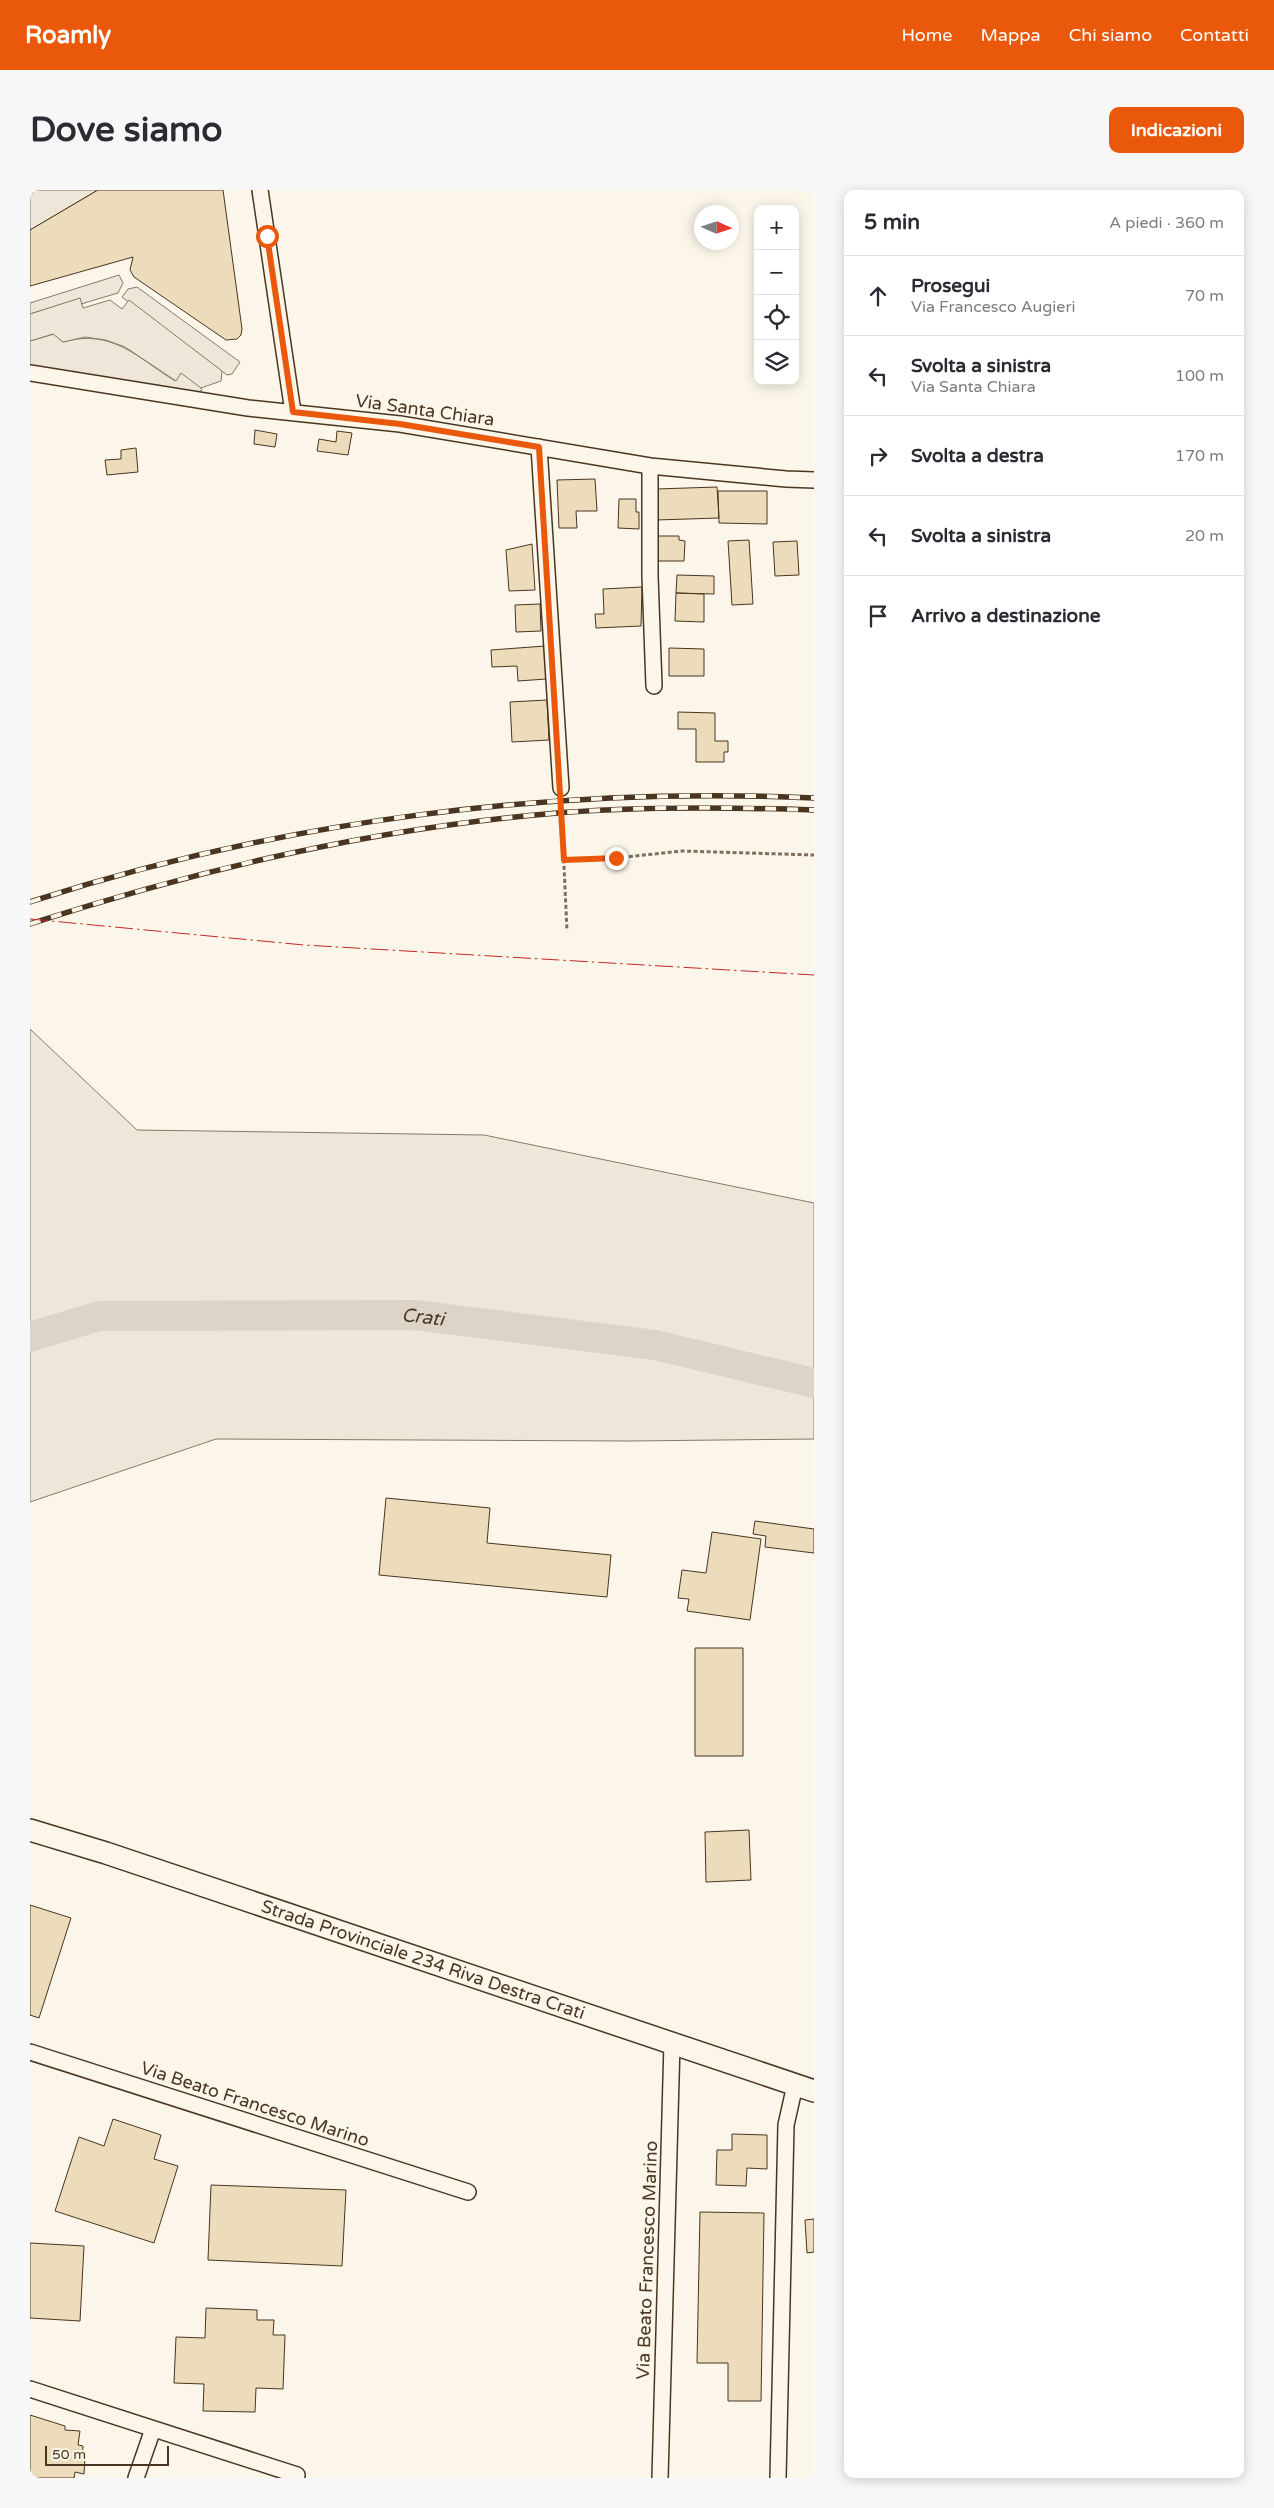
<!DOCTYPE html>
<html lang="it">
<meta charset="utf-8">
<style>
:root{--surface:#fff;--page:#f7f7f7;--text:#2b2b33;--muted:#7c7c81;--line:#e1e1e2;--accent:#ea580c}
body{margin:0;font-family:"Varela Round",sans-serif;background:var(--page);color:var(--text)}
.controls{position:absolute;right:15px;top:15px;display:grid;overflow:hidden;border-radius:10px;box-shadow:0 2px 12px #0003}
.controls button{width:45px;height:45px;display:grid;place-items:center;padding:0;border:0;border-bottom:1px solid var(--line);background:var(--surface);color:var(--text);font:25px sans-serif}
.compass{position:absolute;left:664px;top:15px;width:45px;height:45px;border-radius:50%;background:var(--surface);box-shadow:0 2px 12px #0003;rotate:93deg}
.scale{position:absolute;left:15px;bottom:12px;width:124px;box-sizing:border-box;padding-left:5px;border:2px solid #4a3520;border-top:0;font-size:14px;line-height:18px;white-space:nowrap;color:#4a3520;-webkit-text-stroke:4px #fbf6e9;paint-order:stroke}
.stop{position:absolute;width:15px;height:15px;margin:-11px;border:4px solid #ea580c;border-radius:50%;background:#fff}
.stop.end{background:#ea580c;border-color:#fff;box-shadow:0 1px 5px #0008}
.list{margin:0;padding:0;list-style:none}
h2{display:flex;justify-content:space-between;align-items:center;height:65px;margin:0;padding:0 20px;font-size:21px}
h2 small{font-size:16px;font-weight:400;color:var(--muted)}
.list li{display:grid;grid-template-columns:32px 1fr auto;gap:15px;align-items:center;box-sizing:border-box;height:80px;padding:0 20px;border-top:1px solid var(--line)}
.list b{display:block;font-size:19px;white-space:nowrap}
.list p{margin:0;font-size:16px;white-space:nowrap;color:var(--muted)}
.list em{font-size:16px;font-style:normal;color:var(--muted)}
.icon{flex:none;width:28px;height:28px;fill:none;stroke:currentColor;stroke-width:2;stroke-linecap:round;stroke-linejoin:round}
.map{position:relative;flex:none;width:784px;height:2288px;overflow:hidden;border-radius:10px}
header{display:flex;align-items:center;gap:30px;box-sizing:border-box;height:70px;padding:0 25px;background:var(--accent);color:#fff}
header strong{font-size:24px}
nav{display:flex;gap:28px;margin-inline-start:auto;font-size:18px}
.intro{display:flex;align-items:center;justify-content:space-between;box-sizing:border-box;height:120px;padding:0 30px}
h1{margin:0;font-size:35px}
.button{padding:12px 22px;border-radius:10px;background:var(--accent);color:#fff;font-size:18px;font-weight:700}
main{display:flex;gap:30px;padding:0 30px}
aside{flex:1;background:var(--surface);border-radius:10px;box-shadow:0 2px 12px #0003}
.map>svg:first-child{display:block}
.green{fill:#ede6d9;stroke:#887966}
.parking{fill:#ede7d9;stroke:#887966}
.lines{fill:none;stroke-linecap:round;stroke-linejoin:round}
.stream{stroke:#dcd4c6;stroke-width:5}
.river{stroke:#dcd4c6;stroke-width:30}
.building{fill:#ecdcbc;stroke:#4a3520}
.minor-casing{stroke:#4a3520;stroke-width:18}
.secondary-casing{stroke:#4a3520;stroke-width:24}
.path{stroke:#7f6f5c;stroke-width:3;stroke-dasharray:4 2.5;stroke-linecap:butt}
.minor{stroke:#fbf6e9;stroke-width:15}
.secondary{stroke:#fbf6e9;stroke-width:21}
.rail-casing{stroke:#4a3520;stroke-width:5.5}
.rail{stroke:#fbf6e9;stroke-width:4;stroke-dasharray:11;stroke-linecap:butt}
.power{stroke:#c62828;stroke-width:1;stroke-dasharray:18 4 2.5 4;stroke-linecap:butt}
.route{stroke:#ea580c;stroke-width:6}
.labels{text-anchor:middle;stroke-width:4;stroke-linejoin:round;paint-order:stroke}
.street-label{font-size:18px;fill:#4a3520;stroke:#fbf6e9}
.water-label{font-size:19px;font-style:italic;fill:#4a3520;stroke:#fbf6e9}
</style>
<header>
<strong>Roamly</strong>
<nav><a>Home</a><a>Mappa</a><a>Chi siamo</a><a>Contatti</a></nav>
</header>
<div class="intro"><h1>Dove siamo</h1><a class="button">Indicazioni</a></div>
<main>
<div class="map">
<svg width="784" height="2288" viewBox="0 0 784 2288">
<rect width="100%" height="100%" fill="#fbf6e9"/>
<!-- green -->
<path class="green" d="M0,0H64L66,1L0,40Z
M89,85L93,93L88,103L51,114L50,109L0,124V113Z
M107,97L210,172L202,184L197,185L92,107L98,99Z
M24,144L33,152C82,138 108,168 145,191L151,182L170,196L172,200L165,204L0,178V151Z
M0,839L107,940L454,945L784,1013V1249L599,1251L186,1249L0,1312Z"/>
<!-- parking -->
<path class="parking" d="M50,108L53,118L80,110L92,119L99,110L192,181L191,191L171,198L151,183L146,191L95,157L76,150L55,147L33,152L23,144L0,151V124Z"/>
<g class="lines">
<!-- stream -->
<path class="stream" d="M0,1144H8"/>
<!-- river -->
<path class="river" id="s1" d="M0,1147L69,1126L384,1125L625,1155L784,1193"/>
</g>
<!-- building -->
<path class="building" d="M193,0L212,139L211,145L207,149L196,150L104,87L100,80L103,67L0,96V40L68,0Z
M225,240L247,244L245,257L224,254Z
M307,241L322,243L318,265L287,261L289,249L306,252Z
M106,258L108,282L77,285L75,270L91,269V260Z
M565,289L567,321H546L547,338H529L527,290Z
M687,297L689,328L626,330V299Z
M688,301H737V334L689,333Z
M589,309H606V322H609V339L588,338Z
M626,346H649V350L655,351L654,371H625Z
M719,350L723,414L702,415L698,351Z
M767,351L769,385L745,386L743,352Z
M502,354L505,400L479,401L476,360Z
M647,385L684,386V404L646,403Z
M612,397L611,436L566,438L565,424H574L573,399Z
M646,403L674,404V432L645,431Z
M510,414L511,441L486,442L485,415Z
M515,456L516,489L488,491L487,476L462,477L461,460Z
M639,458L674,459V486H639Z
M517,510L519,550L482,552L480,512Z
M648,522L685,523V551H698V562H694V572H666V539H648Z
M356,1308L460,1318L457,1353L581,1365L577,1407L349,1385Z
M725,1331L784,1339V1363L735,1357L736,1346L723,1344Z
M682,1342L731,1349L720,1430L657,1421L659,1409L648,1408L652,1380L676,1383Z
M665,1458H713V1566H665Z
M719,1640L721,1690L676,1692L675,1642Z
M0,1715L41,1728L9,1828L0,1825Z
M83,1929L131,1945L124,1969L148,1976L124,2053L25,2021L49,1947L74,1956Z
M702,1944L737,1945V1979L717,1978L716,1996L686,1995L687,1960H702Z
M181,1995L316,2000L312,2076L178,2070Z
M670,2022L734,2023L731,2211H698V2173H667Z
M784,2029V2062L777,2063L775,2030Z
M0,2053L54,2056L50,2131L0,2128Z
M176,2118L227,2120V2130H244L243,2145H255L253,2199L226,2198L225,2222L173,2221L174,2194L144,2193L146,2147L175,2148Z
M0,2225L35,2236V2240L50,2241L48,2255L53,2256L52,2268H55L54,2284L45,2282L44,2288H0Z"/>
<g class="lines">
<!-- minor casing -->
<g class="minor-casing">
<path id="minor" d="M230,0L263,222
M0,183L218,218L370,234L620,276L756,289L784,290
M509,257L531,598
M620,276V386L624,496
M0,1862L438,2002
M0,2199L267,2285
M106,2288L123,2239
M630,2288L642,1853
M748,2288L756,1935L765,1895"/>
</g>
<!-- secondary casing -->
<g class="secondary-casing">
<g id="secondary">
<path id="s2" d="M0,1640L76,1663L784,1901"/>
</g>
</g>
<!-- path -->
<path class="path" d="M0,4L5,0
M531,611L537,741
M534,670L586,668L652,661L784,665"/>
<!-- minor -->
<use href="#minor" class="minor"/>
<!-- secondary -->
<use href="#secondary" class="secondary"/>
<!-- rail casing -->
<g class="rail-casing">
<path id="rail" d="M0,712C249,631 523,596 784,608
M0,734C167,680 341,639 516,624C605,616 695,617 784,620"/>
</g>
<!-- rail -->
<use href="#rail" class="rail"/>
<!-- power -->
<path class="power" d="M0,729L274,755L784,785"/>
</g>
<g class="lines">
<!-- route -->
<path class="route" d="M237,46L263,222L370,234L509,257L534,670L586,668"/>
</g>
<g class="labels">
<!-- street labels -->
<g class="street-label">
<text transform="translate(395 220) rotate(8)" y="6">Via Santa Chiara</text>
<text dy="6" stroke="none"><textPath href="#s2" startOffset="414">Strada Provinciale 234 Riva Destra Crati</textPath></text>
<text transform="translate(225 1914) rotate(18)" y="6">Via Beato Francesco Marino</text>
<text transform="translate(617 2070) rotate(-88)" y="6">Via Beato Francesco Marino</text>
</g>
<!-- water labels -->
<g class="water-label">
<text dy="7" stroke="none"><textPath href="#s1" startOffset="396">Crati</textPath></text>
</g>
</g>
</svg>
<div class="controls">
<button>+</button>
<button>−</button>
<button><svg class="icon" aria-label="locate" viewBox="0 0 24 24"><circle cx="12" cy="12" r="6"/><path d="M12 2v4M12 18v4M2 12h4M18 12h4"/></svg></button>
<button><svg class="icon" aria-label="layers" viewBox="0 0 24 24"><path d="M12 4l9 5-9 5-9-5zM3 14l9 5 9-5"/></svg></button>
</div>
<svg class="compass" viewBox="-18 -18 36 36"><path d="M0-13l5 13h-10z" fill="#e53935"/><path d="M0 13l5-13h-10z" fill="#7c7c81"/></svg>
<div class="scale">50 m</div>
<div class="stop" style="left:237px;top:46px"></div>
<div class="stop end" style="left:586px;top:668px"></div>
</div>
<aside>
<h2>5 min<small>A piedi · 360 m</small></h2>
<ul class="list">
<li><svg class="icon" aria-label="ahead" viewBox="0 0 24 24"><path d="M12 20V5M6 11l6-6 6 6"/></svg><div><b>Prosegui</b><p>Via Francesco Augieri</p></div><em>70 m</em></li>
<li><svg class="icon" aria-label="left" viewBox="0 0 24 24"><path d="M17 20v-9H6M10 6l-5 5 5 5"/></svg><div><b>Svolta a sinistra</b><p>Via Santa Chiara</p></div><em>100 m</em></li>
<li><svg class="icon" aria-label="right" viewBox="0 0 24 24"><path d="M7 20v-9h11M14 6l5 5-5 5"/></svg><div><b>Svolta a destra</b></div><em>170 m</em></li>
<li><svg class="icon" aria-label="left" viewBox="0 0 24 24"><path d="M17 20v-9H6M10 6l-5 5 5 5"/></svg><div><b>Svolta a sinistra</b></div><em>20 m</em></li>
<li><svg class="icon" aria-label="arrive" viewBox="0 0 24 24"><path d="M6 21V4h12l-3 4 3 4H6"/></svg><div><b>Arrivo a destinazione</b></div></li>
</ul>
</aside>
</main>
